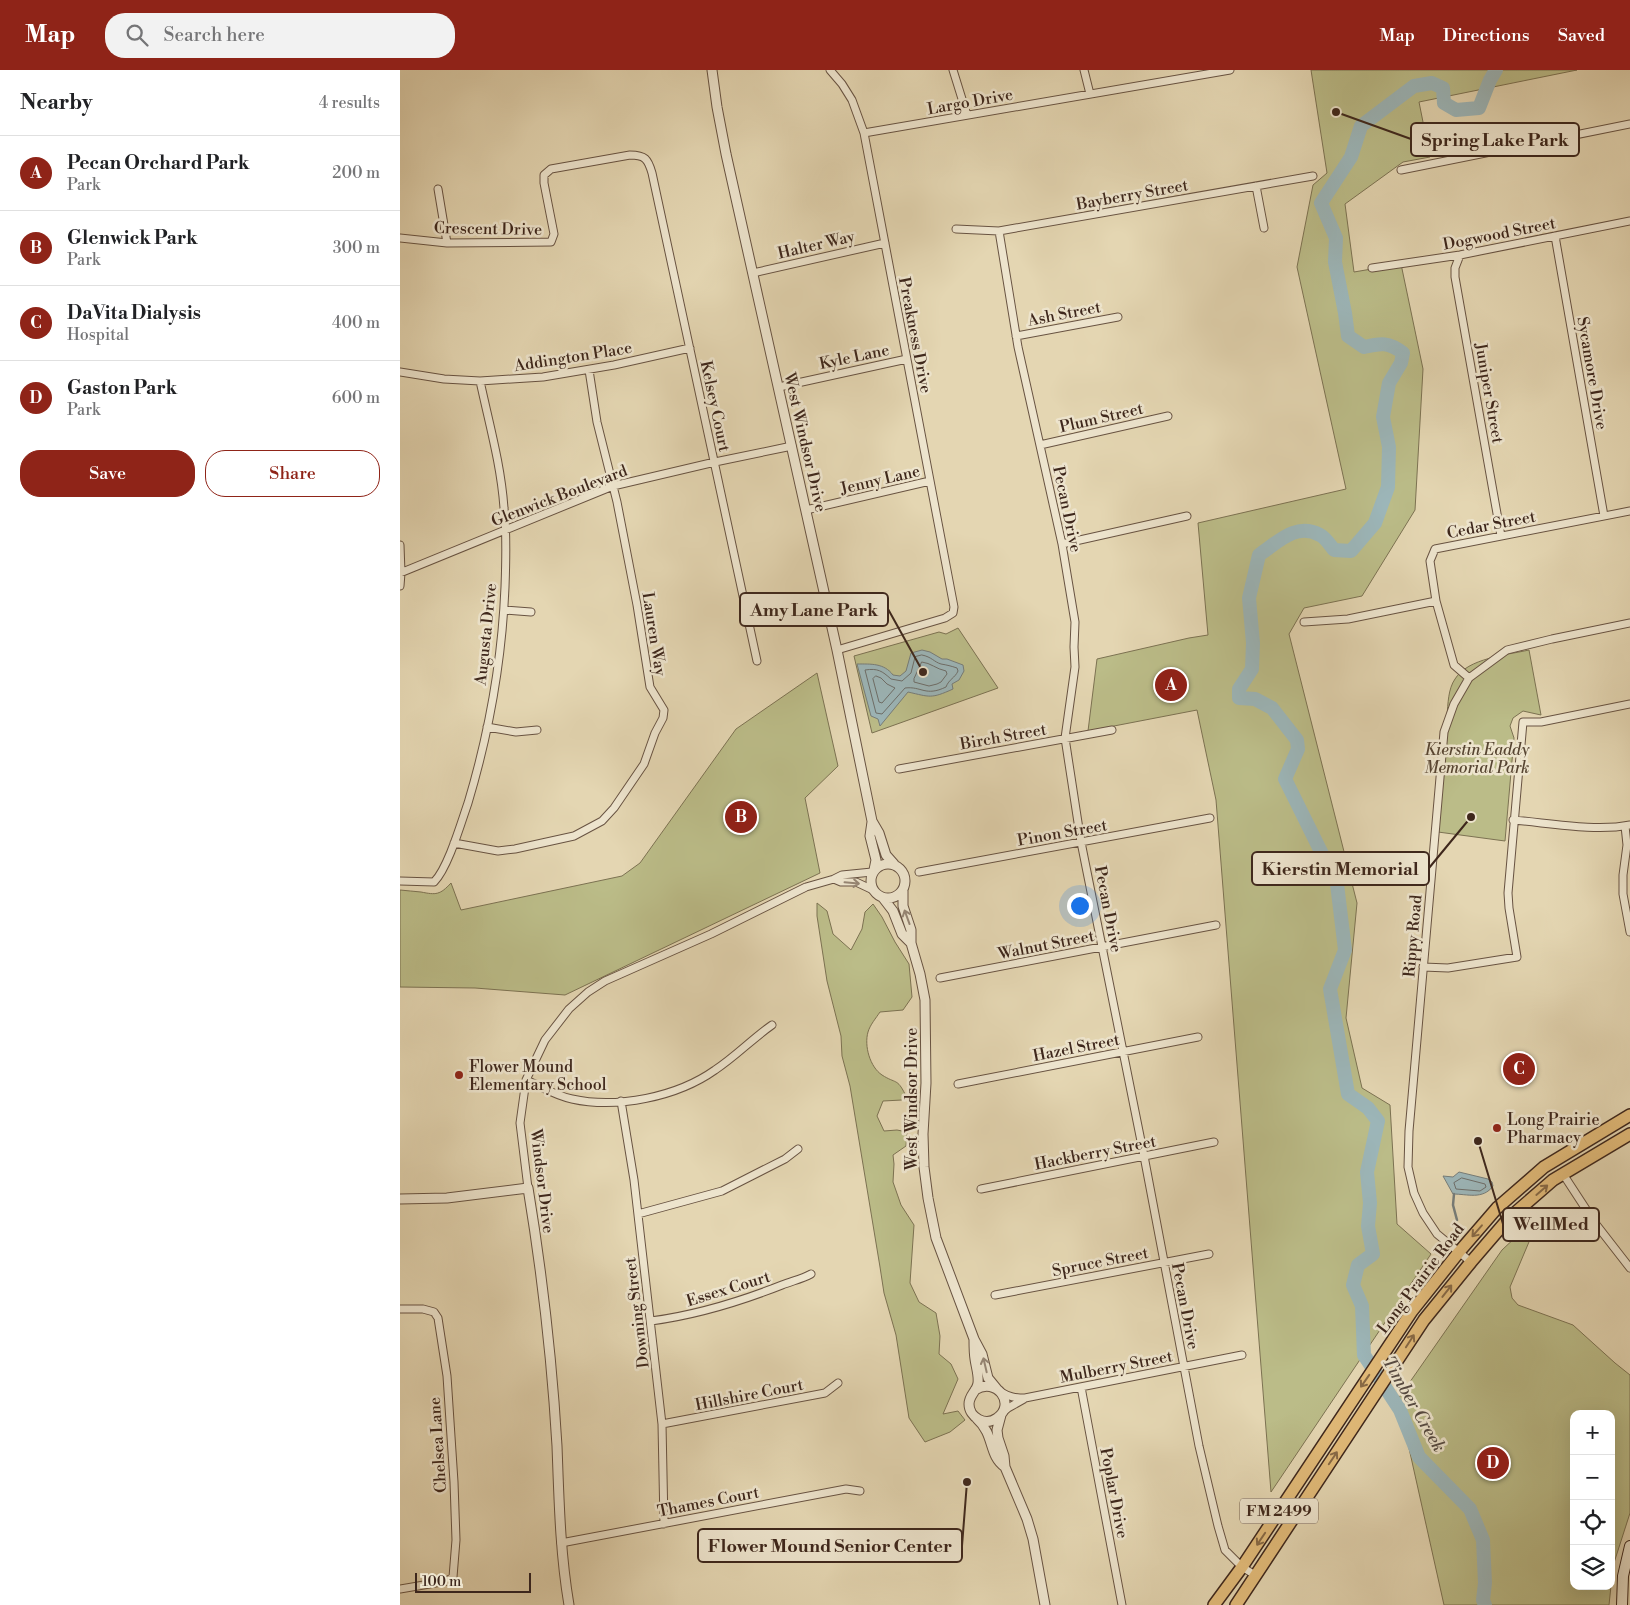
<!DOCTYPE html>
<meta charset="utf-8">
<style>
:root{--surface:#fff;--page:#f2f2f2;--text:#202124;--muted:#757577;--line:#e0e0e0;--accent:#8f2418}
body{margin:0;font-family:"Libre Bodoni",serif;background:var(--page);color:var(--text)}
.controls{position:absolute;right:15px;bottom:15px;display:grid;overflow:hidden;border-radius:10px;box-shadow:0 5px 20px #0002}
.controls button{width:45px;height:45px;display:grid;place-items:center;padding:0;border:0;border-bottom:1px solid var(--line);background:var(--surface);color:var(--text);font:25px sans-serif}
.scale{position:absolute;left:15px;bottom:12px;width:116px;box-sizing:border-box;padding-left:5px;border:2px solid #3e271c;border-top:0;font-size:14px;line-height:18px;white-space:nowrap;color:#3e271c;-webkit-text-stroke:4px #ede4cd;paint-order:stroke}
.you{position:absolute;left:679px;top:835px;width:18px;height:18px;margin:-12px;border:4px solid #fff;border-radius:50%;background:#1a73e8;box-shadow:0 0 0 8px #1a73e833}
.badge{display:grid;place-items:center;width:32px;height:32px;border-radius:50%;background:var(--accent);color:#fff;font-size:16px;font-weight:700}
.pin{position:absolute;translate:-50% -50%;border:2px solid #fff;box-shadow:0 1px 5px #0006}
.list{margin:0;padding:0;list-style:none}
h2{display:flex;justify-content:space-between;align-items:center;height:65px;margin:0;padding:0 20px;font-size:21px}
h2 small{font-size:16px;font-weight:400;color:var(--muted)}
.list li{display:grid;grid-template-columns:32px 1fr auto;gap:15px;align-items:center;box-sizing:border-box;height:75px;padding:0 20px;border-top:1px solid var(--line)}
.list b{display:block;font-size:19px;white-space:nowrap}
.list p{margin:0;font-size:16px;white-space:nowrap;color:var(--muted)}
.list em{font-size:16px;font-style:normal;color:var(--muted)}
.actions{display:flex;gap:10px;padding:15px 20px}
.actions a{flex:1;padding:11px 0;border:1px solid var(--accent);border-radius:20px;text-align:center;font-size:18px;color:var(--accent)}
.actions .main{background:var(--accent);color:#fff}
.icon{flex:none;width:28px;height:28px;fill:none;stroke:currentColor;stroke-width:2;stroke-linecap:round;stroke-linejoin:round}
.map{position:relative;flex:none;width:1230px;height:1535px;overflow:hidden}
header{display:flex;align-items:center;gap:30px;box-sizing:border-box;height:70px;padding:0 25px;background:var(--accent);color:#fff}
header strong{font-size:24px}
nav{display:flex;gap:28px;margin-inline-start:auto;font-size:18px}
.search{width:350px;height:45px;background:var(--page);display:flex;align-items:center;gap:12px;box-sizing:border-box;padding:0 18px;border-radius:20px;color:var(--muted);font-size:19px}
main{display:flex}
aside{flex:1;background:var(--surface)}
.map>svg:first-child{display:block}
.green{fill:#bbbc88;stroke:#7c7252}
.water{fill:#9cb6b9;stroke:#767d7a}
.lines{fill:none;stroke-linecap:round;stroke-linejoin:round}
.shore{stroke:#6d6e6a;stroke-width:1}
.stream{stroke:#767d7a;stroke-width:2.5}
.river{stroke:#9cb6b9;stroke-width:14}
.minor-casing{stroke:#685342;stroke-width:9}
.tertiary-casing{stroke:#685342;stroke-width:11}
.secondary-casing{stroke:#3e271c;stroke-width:12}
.primary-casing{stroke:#3e271c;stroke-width:14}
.minor{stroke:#ede4cd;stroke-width:7}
.tertiary{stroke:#ede4cd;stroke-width:9}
.secondary{stroke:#ede4cd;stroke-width:10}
.primary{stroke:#e2bb79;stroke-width:11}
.oneway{stroke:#968674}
.oneway2{stroke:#886a46}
.poi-dot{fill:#8f2418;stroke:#ede4cd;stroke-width:2}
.labels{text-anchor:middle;stroke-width:5;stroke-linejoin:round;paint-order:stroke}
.shield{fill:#ede4cd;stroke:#726051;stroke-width:1}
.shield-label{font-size:15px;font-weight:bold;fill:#3e271c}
.street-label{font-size:16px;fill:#3e271c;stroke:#ede4cd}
.park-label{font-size:16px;font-style:italic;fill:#574532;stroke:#ede4cd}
.poi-label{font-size:16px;fill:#3e271c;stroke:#ede4cd;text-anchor:start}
.water-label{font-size:18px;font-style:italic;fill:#564b43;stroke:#ede4cd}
.leader{fill:none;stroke:#3e271c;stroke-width:2}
.callout-dot{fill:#3e271c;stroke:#ede4cd;stroke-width:2}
.callout{fill:#ede4cd;stroke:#3e271c;stroke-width:2}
.callout-label{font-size:18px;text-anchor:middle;font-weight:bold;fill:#3e271c}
</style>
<header>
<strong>Map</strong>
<div class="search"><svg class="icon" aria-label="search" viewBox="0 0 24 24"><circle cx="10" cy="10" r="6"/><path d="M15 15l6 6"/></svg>Search here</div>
<nav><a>Map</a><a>Directions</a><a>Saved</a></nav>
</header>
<main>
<aside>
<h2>Nearby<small>4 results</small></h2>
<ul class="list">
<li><span class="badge">A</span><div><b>Pecan Orchard Park</b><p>Park</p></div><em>200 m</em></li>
<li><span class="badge">B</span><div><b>Glenwick Park</b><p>Park</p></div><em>300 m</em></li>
<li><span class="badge">C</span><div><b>DaVita Dialysis</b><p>Hospital</p></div><em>400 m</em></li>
<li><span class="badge">D</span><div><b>Gaston Park</b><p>Park</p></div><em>600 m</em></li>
</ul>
<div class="actions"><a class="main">Save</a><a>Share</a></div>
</aside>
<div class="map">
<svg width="1230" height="1535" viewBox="0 0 1230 1535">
<rect width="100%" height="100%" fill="#e4d6b2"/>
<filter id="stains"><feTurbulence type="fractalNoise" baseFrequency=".004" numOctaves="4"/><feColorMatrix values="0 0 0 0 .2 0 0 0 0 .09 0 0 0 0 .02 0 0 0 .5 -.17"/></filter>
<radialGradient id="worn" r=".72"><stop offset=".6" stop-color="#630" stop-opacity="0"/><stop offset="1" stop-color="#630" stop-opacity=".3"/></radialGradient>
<!-- green -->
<path class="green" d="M911,0H1177L1019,32L1030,87L1003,92L945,134L954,202L1001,194L1023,299L1015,440L962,526L904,538L889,564L957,833L946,948L962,1018L990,1035L997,1154L1031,1184L871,1422L816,730L797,640L688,661L697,589L789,568L808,565L798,453L946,419L897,197L913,115L927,103Z
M558,558L598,618L472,663L454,586L539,562L546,564Z
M1129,580L1141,645L1123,641L1113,648L1110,656L1114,668L1105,771L1038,762C1041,723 1043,685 1047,646C1048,634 1048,619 1055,609C1068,588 1107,585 1129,580Z
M417,603L438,696L405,728L420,803L165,925L75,918L0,917V820C7,821 14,821 21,822C36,825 40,825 51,813L61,840L222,806L240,793L336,659Z
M417,833L427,841L433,864L451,880L462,859L465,842L473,834L482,847L495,872L509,894L512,927L503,940L480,942C476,948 470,955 468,962C464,976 470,997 482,1005C496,1014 497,1008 505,1024L502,1030L483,1031L477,1046L484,1061L497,1060L507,1062L506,1076L493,1085L494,1094L493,1112L501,1135L514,1155L510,1213L519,1232L536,1243L540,1266L539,1284L551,1294L558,1309L543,1344L558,1341L565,1350L550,1362L525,1372L509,1348L496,1265L484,1223L480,1197L450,1016L442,986L441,966L427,911L417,846Z
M1134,1160L1110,1217L1112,1228L1118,1235L1173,1255L1215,1293L1230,1305V1443L1212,1499L1211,1509V1344H1174V1516H1211L1209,1535H1044L998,1329L1102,1180L1118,1165Z"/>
<!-- water -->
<path class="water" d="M522,580L530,582L542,589H547L563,595L564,601L559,610L552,614L553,619C531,629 530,627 508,622L480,656L478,649L471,646L457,594C471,594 484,593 493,605L500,606L506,601L511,583Z
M1059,1102L1088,1109L1092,1112L1093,1116C1083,1130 1067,1124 1053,1124L1043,1106L1053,1107Z"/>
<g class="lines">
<!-- shore -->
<path class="shore" d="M522,585C532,587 534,592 541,594C547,595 551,596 557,598L558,601C555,608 549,609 546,617C525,627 522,616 505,618L482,644L476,643L465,600C478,598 482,601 491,609L502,611L511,603L515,587Z
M522,592C531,593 536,599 546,601L547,604L541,612L537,614L529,616L514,612V609Z
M476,606L481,608L487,614L495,618L482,633L479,632L473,609Z
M1062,1108L1085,1114L1086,1117L1080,1121L1056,1119L1054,1113Z"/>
<!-- stream -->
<path class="stream" d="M1054,1124L1053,1135L1057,1150"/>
<!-- river -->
<path class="river" d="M1085,1535L1083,1530L1085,1513L1083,1470L1070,1439L1019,1387L1000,1340L964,1285L962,1236L953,1215L958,1195L973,1184L968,1156L970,1133L967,1102L978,1051L968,1038L948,1024L930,919L945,880L937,814L885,709L898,679L897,670L872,638L855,629L839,628V619L852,599L853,573L849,528L859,485C878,472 896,452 920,465C925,467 930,475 934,480L951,481L975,453L988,417L989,377L983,347L989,313L1001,293L1003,283C989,272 981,273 964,277L948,266L945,243L935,192L936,168L921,133L951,87L961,56L1014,16L1032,13L1043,18L1044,33L1056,40L1079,38L1090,10L1096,0"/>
<!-- minor casing -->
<g class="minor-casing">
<path id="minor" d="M430,0L442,14L452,30L464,63L554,537L553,543L545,548L437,580
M553,0L567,45
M684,0L690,24
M464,63L830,0
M1001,100L1230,54
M856,116L864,158
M38,119L47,173
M556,159L599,161L913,106
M599,161L618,277L662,474L675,552L674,577L675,597L665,668L681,772L744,1086L799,1376L818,1456L825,1480L842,1497L855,1505
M1155,166L1204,446
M0,168L47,173L151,172L154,164L144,113V105L151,99L230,85C245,85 248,89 252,103L357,591
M1060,185L1055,198V207L1101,466
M972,198L1060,185L1230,151
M353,203L485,173
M616,266L718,247
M0,302L44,309L80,311L143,307L214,295L290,278
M379,317L507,289
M640,375L768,346
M406,440L530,411
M662,474L787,446
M0,475L1,503L0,516
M0,503L213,416L315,392L392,376
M104,540L131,542
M904,552L948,549L1036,531
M1069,608L1054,595L1036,531L1030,491L1035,479L1230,441
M87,657L116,662L137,660
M499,699L712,660
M1113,750C1149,753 1196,762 1230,755
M1225,756L1227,775L1223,805V824L1230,862
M54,773L98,781L115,779L174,766L202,751L214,738L244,694L255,663L263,648L264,640L250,617L237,535L217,432L197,352L189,300
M472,802L442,805L434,809L441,812H456L473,820
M519,802L810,748
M0,811L34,812C48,798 61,753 68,733C89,663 102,590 105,517C106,490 107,464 104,438C101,395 89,353 80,311
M1023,897L1048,898L1117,887L1109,838L1108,823L1123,652H1141L1230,634
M540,908L816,855
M126,1010C140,1016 156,1026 172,1029C217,1039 277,1027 315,1000C335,987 352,969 372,955
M558,1014L798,967
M221,1031L234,1110L262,1354L264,1454
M1163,1104L1195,1153L1230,1198
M128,1118L120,1053L126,1010L145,970L169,939L188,922L205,911L311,864L406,817L434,809
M581,1119L814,1072
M238,1144L322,1121L385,1089L398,1079
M1071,1192L1037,1164L1023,1143L1014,1123L1008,1097L1009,1061L1044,662L1054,634L1069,608L1107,580L1152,569L1230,553
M595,1225L809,1184
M0,1239H23L34,1242L38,1248L47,1306L54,1412L56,1470L53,1507L47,1511L0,1519
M251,1251C296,1245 339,1232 382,1215C392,1211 402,1209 411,1204
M681,1317L722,1535
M601,1322C609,1327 615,1328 625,1328L842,1285
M602,1343L608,1338L624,1329
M262,1354L425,1323L438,1313
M161,1473L446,1419L460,1421"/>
</g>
<!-- tertiary casing -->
<g class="tertiary-casing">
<path id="tertiary" d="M312,0L317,37L326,84L437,580L472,751L479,763L486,785L494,794
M472,752L470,766L476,790L474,800
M471 811a17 17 0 1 1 34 0a17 17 0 1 1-34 0Z
M503,821V836L511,860V873L520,904L525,930L526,1013L523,1064L524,1097L528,1128L536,1168L574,1269L582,1284L588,1308L597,1319
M483,828L493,841L502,864L511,873
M0,1129L47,1128L128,1118C142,1203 152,1290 157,1376C159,1429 160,1482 169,1535
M574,1270C574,1276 574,1283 575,1289C576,1297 579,1305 578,1313C577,1321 569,1325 569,1334C569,1347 585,1357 597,1348C617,1334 596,1306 575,1320
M601,1345L597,1360L598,1368L604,1386L605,1397L627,1449L633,1469L645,1535
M577,1349C595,1365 588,1385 605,1397"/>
</g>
<!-- secondary casing -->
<g class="secondary-casing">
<path id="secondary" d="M1222,1535L1223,1506L1230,1476"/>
</g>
<!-- primary casing -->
<g class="primary-casing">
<path id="primary" d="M814,1535L842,1497L1012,1241L1059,1182L1097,1138L1144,1097L1230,1045
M836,1535L1024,1250L1071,1192L1108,1149L1153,1110L1230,1064"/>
</g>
<!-- minor -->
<use href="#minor" class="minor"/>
<!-- tertiary -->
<use href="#tertiary" class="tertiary"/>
<!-- secondary -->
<use href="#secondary" class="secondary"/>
<!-- primary -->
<use href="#primary" class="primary"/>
</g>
<!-- one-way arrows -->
<defs><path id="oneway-shaft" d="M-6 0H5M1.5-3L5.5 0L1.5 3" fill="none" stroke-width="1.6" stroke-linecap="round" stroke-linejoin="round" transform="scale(1.25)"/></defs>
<g class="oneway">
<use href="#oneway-shaft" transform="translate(452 813) rotate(5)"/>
<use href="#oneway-shaft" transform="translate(507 847) rotate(-110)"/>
<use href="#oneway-shaft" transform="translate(585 1295) rotate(-103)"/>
</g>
<g class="oneway2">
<use href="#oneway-shaft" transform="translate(1142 1120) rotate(-41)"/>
<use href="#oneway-shaft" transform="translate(1077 1161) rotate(131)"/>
<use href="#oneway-shaft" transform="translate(1047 1221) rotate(-52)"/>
<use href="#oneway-shaft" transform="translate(1010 1271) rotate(-57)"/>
<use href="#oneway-shaft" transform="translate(965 1311) rotate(125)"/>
<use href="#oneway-shaft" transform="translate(933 1388) rotate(-56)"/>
<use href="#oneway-shaft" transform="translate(861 1469) rotate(124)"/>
</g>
<!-- markers -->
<g class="poi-dot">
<circle cx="59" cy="1005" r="5"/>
<circle cx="1097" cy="1058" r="5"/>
</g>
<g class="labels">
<!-- shield labels -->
<rect class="shield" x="840" y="1428.5" width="78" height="25" rx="4"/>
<g class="shield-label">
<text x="879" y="1446">FM 2499</text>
</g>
<!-- street labels -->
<g class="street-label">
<text transform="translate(570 31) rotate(-10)" y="6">Largo Drive</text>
<text transform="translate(732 124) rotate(-10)" y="6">Bayberry Street</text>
<text transform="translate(88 158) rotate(1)" y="6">Crescent Drive</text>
<text transform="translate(1099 163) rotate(-11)" y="6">Dogwood Street</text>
<text transform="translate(416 174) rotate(-13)" y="6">Halter Way</text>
<text transform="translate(664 243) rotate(-11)" y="6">Ash Street</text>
<text transform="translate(516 265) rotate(79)" y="6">Preakness Drive</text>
<text transform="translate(173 286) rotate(-9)" y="6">Addington Place</text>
<text transform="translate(454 286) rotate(-12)" y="6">Kyle Lane</text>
<text transform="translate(1193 303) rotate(80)" y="6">Sycamore Drive</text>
<text transform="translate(1090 323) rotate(80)" y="6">Juniper Street</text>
<text transform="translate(316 336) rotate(78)" y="6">Kelsey Court</text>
<text transform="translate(701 347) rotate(-13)" y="6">Plum Street</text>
<text transform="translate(406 372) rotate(77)" y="6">West Windsor Drive</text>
<text transform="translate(480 409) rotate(-13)" y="6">Jenny Lane</text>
<text transform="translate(159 425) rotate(-21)" y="6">Glenwick Boulevard</text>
<text transform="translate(668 439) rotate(78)" y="6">Pecan Drive</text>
<text transform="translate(1091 454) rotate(-11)" y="6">Cedar Street</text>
<text transform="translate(85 564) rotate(-84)" y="6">Augusta Drive</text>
<text transform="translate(255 564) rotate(81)" y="6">Lauren Way</text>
<text transform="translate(603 666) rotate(-10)" y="6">Birch Street</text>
<text transform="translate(662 762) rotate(-10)" y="6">Pinon Street</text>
<text transform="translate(709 839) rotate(79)" y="6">Pecan Drive</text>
<text transform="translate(1012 866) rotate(-85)" y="6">Rippy Road</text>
<text transform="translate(646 874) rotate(-11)" y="6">Walnut Street</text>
<text transform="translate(676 977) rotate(-11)" y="6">Hazel Street</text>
<text transform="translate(511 1029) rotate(-90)" y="6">West Windsor Drive</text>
<text transform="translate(695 1082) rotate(-11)" y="6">Hackberry Street</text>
<text transform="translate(143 1111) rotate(83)" y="6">Windsor Drive</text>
<text transform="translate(700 1191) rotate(-11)" y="6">Spruce Street</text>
<text transform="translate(1020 1208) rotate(-53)" y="6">Long Prairie Road</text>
<text transform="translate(328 1218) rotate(-17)" y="6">Essex Court</text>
<text transform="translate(786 1236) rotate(79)" y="6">Pecan Drive</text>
<text transform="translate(236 1243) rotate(-97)" y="6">Downing Street</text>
<text transform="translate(716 1296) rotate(-11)" y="6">Mulberry Street</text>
<text transform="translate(349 1324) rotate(-11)" y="6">Hillshire Court</text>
<text transform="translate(37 1375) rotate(-94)" y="6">Chelsea Lane</text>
<text transform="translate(715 1423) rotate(79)" y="6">Poplar Drive</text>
<text transform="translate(308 1431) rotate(-11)" y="6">Thames Court</text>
</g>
<!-- park labels -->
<g class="park-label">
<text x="1077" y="685">Kierstin Eaddy<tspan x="1077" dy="18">Memorial Park</tspan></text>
</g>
<!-- poi labels -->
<g class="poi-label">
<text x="69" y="1002">Flower Mound<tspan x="69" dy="18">Elementary School</tspan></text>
<text x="1107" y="1055">Long Prairie<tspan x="1107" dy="18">Pharmacy</tspan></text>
</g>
<!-- water labels -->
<g class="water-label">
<text transform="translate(1014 1334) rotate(60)" y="6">Timber Creek</text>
</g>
</g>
<!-- callouts -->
<path class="leader" d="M936 42L1011 69M523 602L488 539M1071 747L1029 798M1078 1071L1103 1154M567 1412L562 1476"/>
<g class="callout-dot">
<circle cx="936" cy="42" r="5"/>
<circle cx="523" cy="602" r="5"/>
<circle cx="1071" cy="747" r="5"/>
<circle cx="1078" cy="1071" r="5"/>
<circle cx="567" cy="1412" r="5"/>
</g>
<g class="callout">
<rect x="1011" y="53" width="168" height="33" rx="5"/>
<rect x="340" y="523" width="148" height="33" rx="5"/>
<rect x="852" y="782" width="177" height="33" rx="5"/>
<rect x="1103" y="1138" width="96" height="33" rx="5"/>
<rect x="298" y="1459" width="264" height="33" rx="5"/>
</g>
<g class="callout-label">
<text x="1095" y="76">Spring Lake Park</text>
<text x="414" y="546">Amy Lane Park</text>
<text x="940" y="805">Kierstin Memorial</text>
<text x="1151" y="1160">WellMed</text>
<text x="430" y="1482">Flower Mound Senior Center</text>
</g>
<rect width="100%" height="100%" filter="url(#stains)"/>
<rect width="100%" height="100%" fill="url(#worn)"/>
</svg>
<div class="controls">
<button>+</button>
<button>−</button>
<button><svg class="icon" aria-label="locate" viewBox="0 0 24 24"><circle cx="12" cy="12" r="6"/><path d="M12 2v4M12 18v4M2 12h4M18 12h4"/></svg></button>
<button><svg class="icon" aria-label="layers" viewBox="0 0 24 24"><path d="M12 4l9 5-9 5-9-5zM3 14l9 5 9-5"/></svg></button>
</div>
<div class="scale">100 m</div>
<div class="you"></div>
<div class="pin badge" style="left:771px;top:615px">A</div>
<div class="pin badge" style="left:341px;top:747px">B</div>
<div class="pin badge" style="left:1119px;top:999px">C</div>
<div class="pin badge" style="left:1093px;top:1393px">D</div>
</div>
</main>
